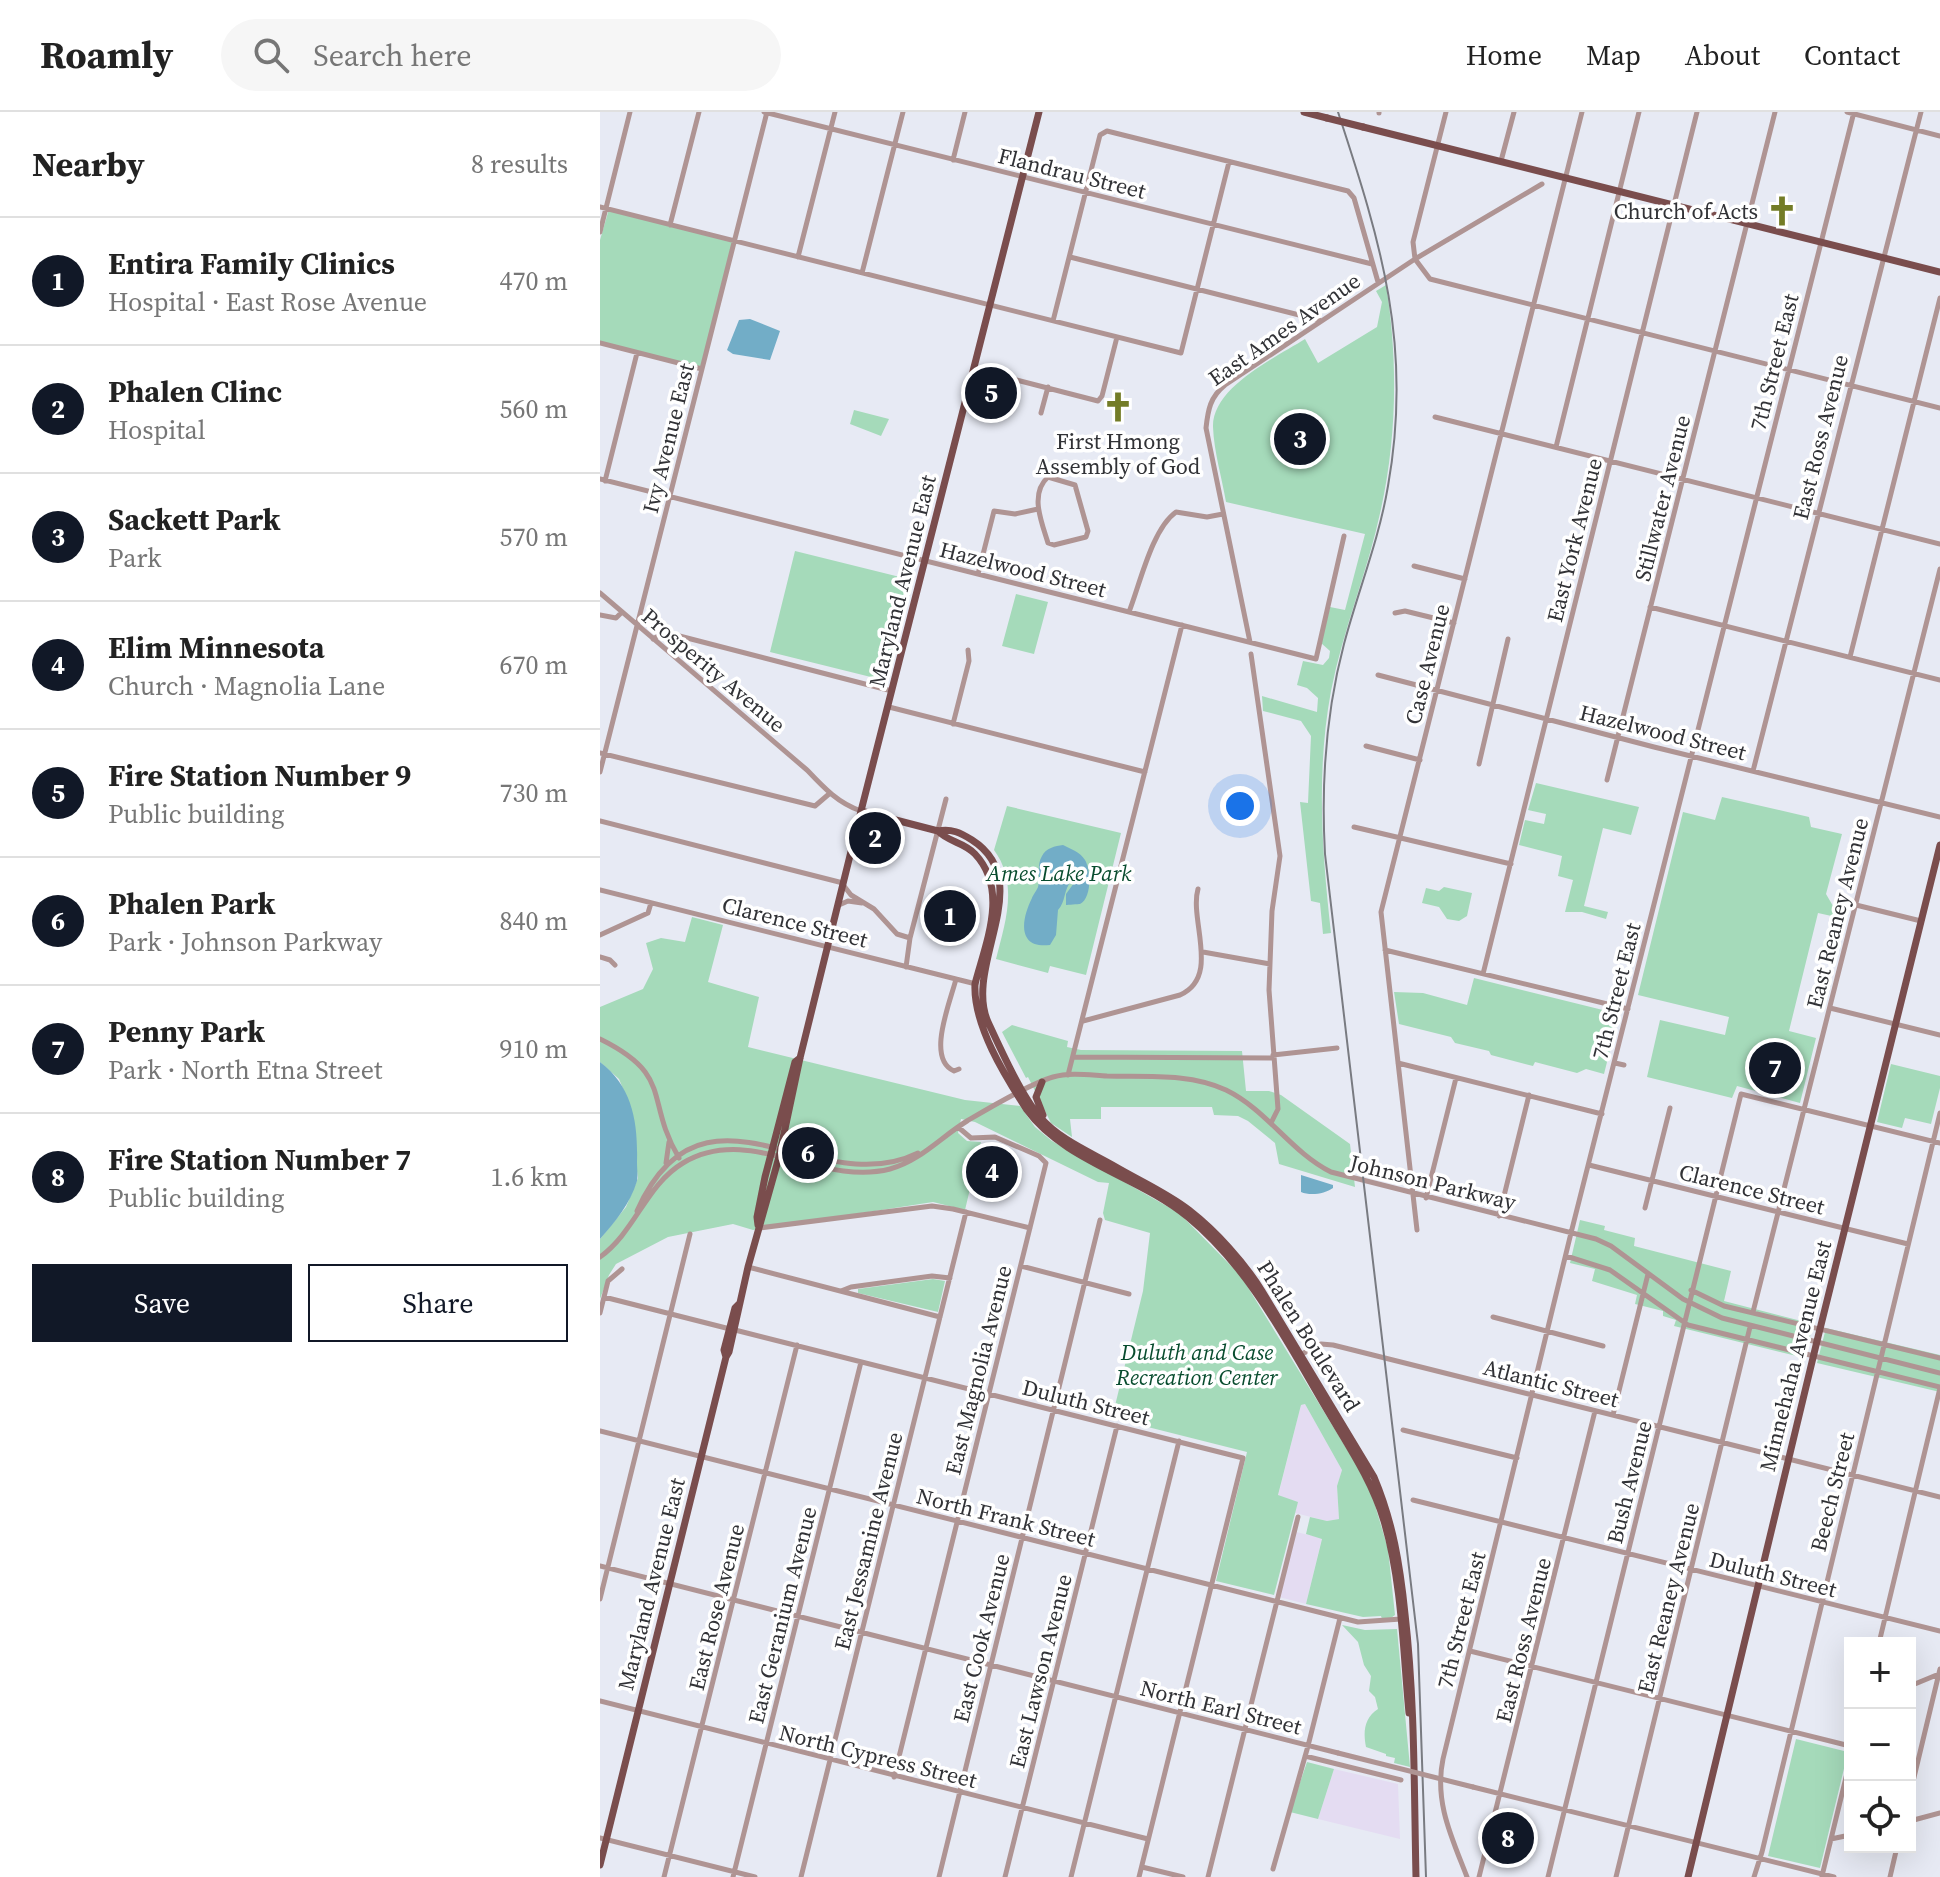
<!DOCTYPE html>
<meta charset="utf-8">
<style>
:root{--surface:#fff;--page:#f6f6f6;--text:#222;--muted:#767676;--line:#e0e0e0;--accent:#111827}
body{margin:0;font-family:"Source Serif 4",serif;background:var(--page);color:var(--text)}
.controls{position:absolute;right:24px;bottom:24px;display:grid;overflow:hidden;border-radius:0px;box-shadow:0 8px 32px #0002}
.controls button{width:72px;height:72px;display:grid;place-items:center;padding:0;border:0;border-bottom:2px solid var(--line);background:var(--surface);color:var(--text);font:40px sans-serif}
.you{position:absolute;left:640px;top:694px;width:28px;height:28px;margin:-20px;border:6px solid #fff;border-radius:50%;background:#1a73e8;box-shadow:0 0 0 12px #1a73e833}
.badge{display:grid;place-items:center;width:52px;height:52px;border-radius:50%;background:var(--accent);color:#fff;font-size:26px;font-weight:700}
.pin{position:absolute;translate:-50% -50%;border:4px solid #fff;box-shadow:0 2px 8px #0006}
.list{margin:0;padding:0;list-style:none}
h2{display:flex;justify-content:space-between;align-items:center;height:104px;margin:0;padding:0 32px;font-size:34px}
h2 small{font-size:26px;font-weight:400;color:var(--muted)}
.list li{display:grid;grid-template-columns:52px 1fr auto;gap:24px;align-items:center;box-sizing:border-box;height:128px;padding:0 32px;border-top:2px solid var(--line)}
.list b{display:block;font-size:30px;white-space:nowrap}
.list p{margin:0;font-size:26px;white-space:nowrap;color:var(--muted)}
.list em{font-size:26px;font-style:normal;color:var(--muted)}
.actions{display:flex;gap:16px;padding:24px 32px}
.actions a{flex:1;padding:18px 0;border:2px solid var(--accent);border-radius:0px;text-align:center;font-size:28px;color:var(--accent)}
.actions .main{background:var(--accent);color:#fff}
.icon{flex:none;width:44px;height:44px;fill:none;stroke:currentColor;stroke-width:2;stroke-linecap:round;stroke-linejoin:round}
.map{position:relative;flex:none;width:1340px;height:1765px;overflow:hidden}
header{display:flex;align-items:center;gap:48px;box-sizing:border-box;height:112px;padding:0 40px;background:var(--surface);border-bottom:2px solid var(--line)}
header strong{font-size:38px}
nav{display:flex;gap:44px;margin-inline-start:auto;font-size:28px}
.search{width:560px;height:72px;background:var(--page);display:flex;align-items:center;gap:20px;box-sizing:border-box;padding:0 28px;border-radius:44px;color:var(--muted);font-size:30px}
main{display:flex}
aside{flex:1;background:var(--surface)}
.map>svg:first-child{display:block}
.industrial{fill:#e4dcf2}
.green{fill:#a5daba}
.water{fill:#72adc7}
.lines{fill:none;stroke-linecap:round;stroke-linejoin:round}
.minor{stroke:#af9493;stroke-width:5}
.major{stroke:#7a4d4d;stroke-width:7}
.rail{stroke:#797b81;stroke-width:2}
.minor-bridge{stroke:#af9493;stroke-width:5}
.major-bridge{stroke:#7a4d4d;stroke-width:7}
.labels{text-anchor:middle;stroke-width:7;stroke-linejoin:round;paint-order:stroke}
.street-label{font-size:22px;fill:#313236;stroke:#fff}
.poi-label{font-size:22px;fill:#313236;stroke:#fff;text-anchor:end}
.park-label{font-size:22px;font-style:italic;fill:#084c2e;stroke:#fff}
</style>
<header>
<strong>Roamly</strong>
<div class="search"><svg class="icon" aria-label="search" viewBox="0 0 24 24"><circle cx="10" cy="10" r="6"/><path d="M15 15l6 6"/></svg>Search here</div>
<nav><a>Home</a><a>Map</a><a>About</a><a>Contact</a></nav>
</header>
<main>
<aside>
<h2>Nearby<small>8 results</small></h2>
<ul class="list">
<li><span class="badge">1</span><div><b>Entira Family Clinics</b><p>Hospital · East Rose Avenue</p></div><em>470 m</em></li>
<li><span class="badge">2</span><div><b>Phalen Clinc</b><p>Hospital</p></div><em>560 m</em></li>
<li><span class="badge">3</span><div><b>Sackett Park</b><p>Park</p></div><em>570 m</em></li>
<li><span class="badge">4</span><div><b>Elim Minnesota</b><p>Church · Magnolia Lane</p></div><em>670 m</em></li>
<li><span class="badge">5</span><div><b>Fire Station Number 9</b><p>Public building</p></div><em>730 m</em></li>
<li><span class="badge">6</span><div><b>Phalen Park</b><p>Park · Johnson Parkway</p></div><em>840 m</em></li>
<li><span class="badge">7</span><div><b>Penny Park</b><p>Park · North Etna Street</p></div><em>910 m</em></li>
<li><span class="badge">8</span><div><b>Fire Station Number 7</b><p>Public building</p></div><em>1.6 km</em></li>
</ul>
<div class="actions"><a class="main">Save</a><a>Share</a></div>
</aside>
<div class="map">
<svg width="1340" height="1765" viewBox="0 0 1340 1765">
<rect width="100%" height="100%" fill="#e7eaf4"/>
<!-- industrial -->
<path class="industrial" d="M705,1292L742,1358L737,1374L739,1407L727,1409L695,1401L697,1390L678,1384L701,1293Z
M696,1420L722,1426L706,1492L679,1485Z
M734,1657L798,1672L800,1727L718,1707Z"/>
<!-- green -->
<path class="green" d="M9,97L134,129L102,257L0,231V128Z
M786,173C798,247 797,324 781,397C768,459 743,517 731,579C716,660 722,740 731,821L723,822L720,791L711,789L700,690L708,691L711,624L701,609L663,599L662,584L717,600L718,586L707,576L697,573L703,549L723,553L729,546L730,539L721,531L730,495L745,498L765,422L626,390C622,366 614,340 613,315C612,275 675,246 705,227L718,251L777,215L782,190L776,179Z
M254,298L289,307L281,324L250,312Z
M322,366L329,368L328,374L336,375L329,404L315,400Z
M195,439L312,468L287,569L170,540Z
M416,482L448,490L434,542L402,534Z
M936,671L1039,695L1031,723L1003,716L984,794L1008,800L1006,807L982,800H965L973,768L958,764L962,744L919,733L925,708L944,712L946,702L928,698Z
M1122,685L1209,705L1211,715L1242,722L1226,782L1233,794L1247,797L1245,807L1218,801L1189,919L1216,926L1200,991L1137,974L1132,986L1047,965L1060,908L1125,923L1129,905L1038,883L1083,700L1115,708Z
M407,694L521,721L486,863L450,854L448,861L396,847C405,811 419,772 394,738Z
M844,775L872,781L867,804L859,809L847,807L839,795L822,791L826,776L839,779Z
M92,805L123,813L108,870L159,885L148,935L365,988L420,994L435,1015L452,1029L579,1101L641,1164L759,1357L772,1383L788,1437L795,1503L791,1506L782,1507L781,1504L763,1505L706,1492L722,1427L706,1422L710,1405L727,1409L739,1407L737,1374L742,1358L705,1292L701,1293L678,1383L698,1390L674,1483L616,1469L647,1340L512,1306L543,1179L550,1121L505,1108L503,1101L509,1071L498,1070L375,1010L361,1007L358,1021L367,1029L381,1030L365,1098L333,1090L153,1118L133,1112L68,1125L16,1152L9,1163L0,1187V1127L26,1095L38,1066L26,984L19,967L0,950V895L43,877L53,857L46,831L61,826L85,830Z
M874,866L1019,902L1004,962L986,957L977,961L935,950L933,954L891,943L889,939L855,931L851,925L799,912L794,880L823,881L867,893Z
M412,913L468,929L467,935L481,938L642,939L646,979H669L681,983L750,1032L755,1075L679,1052L675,1031L648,1009L638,1004L614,1003L612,995H501V1007H470L472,1025L451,1011L428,965L426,966L402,920Z
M1291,952L1340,964V976L1331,1012L1305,1006L1302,1016L1277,1010Z
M980,1108L1005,1114L1004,1118L1035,1126L1034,1134L1131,1159L1124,1189L1213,1212L1205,1246L1074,1214L1076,1208L1063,1204V1199L1035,1192L1037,1183L992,1169L995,1157L970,1151Z
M333,1167L345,1169L338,1200L258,1181V1177Z
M1226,1216L1340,1243V1280L1217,1251Z
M742,1513L765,1518L797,1517L810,1655L794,1651L795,1646L786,1644V1642L766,1635C763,1620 764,1606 778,1597L775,1585L769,1579L771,1564L764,1553L758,1530Z
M1196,1627L1248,1640L1220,1756L1168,1744Z
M707,1650L734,1657L718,1707L690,1700Z"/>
<!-- water -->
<path class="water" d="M150,207L180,219L170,248L133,242L127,238L139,208Z
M463,733C471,737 480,740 485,748C491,758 492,786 480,792C479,792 467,793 466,793V782L474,771L472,768C463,778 466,790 458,798L456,823L450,833C417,837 421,808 432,786C432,785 438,776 438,775C441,765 436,754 442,744C446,736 455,734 463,733Z
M0,950C33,975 38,1011 37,1050C37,1057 38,1063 37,1069C30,1092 15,1110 0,1127Z
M701,1063L733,1073V1076C725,1082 710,1084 701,1080Z"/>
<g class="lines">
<!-- minor -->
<path class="minor" d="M164,0L772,152
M1247,0L1340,24
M779,1V0
M353,48L365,0
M901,49L914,0
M942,72L815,147L830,167L1340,296
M0,95L581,241L629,50
M70,113L99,0
M0,120L30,0
M198,145L235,0
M470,145L719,208
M262,161L303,0
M453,209L500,23L507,19L748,79L754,86L778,170
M0,231L102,257
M374,257L498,289L502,284L517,225
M441,301L448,275
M835,305L1340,432
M956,335L1039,0
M448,365L475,373L488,419L486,425L454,433L448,431C442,411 429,382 448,365Z
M0,367L716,547L744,424
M5,369L37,241
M814,454L865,467
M378,462L394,399L415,402L438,397
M0,481L207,658C224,676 238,691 261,699
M1050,495L1340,568
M529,500C540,472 552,417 576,400L607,405L623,402
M795,501L805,499L854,511
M0,503L16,506L22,500
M53,527L64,520L292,579
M650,530L606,316C608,298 610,285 625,273L815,147L813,130L846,0
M651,542L680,744L672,799L669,878L678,997L671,1011
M1250,545L1340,186
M778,563L1054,635L1340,705
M289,595L545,660
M353,612L369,549L368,538
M766,634L820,648
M0,641L215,694L229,682
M879,652L908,527
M1153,659L1321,0
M0,660L167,0
M1007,668L1175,0
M0,709L243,771
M754,715L911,752
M244,774L251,783L274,797L297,822L310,826
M0,778L376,872
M239,793L248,789L262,791
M1256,793L1321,809
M0,823L48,801L51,791
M785,838L1028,897
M603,840L670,852
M0,845L10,848L15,853
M306,855L310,826L346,687
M883,862L1097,0
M356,867C350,891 326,947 354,959L359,957
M1230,896L1340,923
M483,909L580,883C621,865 589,808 598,777
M0,927C75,964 44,987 79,1046
M673,943L737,936
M473,945L674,946
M798,951L1002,1002
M1015,951L1024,953
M468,963L582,513
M66,1051L69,1030
M989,1053L1308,1132
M826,1086L856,966
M1045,1096L1070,996
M37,1099C103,951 217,1091 318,1041
M899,1104L929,983
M159,1116L332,1094L353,1097L430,1116
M817,1118L781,800L982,0
M966,1144L1010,1158L1088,1213L1340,1275
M0,1145C35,1120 46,1073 83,1051C150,1011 220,1075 290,1057C320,1049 341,1025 367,1009C389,996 429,972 453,965C470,960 489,963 507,964C546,965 590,961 626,978C667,998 691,1040 731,1060L996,1127L1011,1134L1083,1187L1122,1206L1340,1261
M421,1154L529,1182
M148,1155L340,1205
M1091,1178L1124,1194L1340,1246
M241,1179L251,1175L332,1164L350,1166
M4,1185L130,1217
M1153,1200L1340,457
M0,1201L8,1169L22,1157
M893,1205L1003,1234
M135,1218L643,1346L539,1765
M700,1243L721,1232L733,1233L1340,1385
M1013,1303L1048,1162
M803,1318L917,1346
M0,1319L758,1510L801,1507
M813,1388L1340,1519
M0,1454L738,1641
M0,1487L90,1122
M1279,1531L1340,1276
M870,1539L1250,1634
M1310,1574L1339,1562
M0,1589L548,1727
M705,1644L801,1668
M294,1665L446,1051L439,1044L395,1025L371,1026L358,1015
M873,1675L1234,1765
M1310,1682L1340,1557
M1310,1709L1340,1701
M0,1726L155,1765
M1231,1727L1250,1723
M542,1755L583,1765
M673,1757L708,1634L740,1506
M1222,1764L1250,1649
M64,1765L197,1233
M133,1765L261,1250
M201,1765L366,1100
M339,1765L500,1108
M405,1765L517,1314
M471,1765L579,1329
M608,1765L698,1405
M867,1765C852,1726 834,1690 843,1647L971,1121L1254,0
M879,1765L995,1299
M948,1765L1141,982L1340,1031
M1016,1765L1150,1215
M1154,1765L1162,1740L1340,1001
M1290,1765L1297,1735"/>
<!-- major -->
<path class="major" d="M704,0L727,6
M763,15L1340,160
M261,699L338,719C351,716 361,721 372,728C438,770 363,853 388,910C400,936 422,985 440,1005C460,1028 490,1040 516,1055C540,1069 567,1081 589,1098C616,1119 644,1150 662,1179L774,1365C793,1410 800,1453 805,1502C815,1589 814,1677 816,1765
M338,719C348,730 364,730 375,742C409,778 386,830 375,872C373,913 405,964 427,998C464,1049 540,1065 588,1105C649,1155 686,1228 726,1296C747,1332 772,1368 784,1409C802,1470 803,1538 809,1601
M442,970L436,985L443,1003
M158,1113L157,1105L165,1065L195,950L200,946
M126,1245L124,1238L135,1196L139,1192
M0,1753L126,1245L129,1240L148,1155L179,1045L200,946L261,699L439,0
M1088,1765L1218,1225L1340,733"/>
<!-- rail -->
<path class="rail" d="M738,0C781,131 813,234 788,374C779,428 758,479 744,532C726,600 721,671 725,742L818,1532L826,1765"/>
<!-- minor-bridge -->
<path class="minor-bridge" d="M738,1641L873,1675"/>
<!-- major-bridge -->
<path class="major-bridge" d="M727,6L763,15"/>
</g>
<!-- icons -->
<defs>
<g id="church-bare" transform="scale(2.4)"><path d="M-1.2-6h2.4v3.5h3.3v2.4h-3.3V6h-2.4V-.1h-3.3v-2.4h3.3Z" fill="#737c27" stroke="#fff" stroke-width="2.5" paint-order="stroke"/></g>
</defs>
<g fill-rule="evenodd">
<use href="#church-bare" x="1182" y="99"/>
<use href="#church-bare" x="518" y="295"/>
</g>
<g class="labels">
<!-- street labels -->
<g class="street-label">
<text transform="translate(472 61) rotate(14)" y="8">Flandrau Street</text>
<text transform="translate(684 217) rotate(-35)" y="8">East Ames Avenue</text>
<text transform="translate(1174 250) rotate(-76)" y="8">7th Street East</text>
<text transform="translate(1220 325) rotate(-76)" y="8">East Ross Avenue</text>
<text transform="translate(68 326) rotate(-76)" y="8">Ivy Avenue East</text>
<text transform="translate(1062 386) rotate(-76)" y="8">Stillwater Avenue</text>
<text transform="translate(974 428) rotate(-76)" y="8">East York Avenue</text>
<text transform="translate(423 457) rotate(14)" y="8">Hazelwood Street</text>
<text transform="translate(302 469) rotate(-76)" y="8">Maryland Avenue East</text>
<text transform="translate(827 552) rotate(-76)" y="8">Case Avenue</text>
<text transform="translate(114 558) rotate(40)" y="8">Prosperity Avenue</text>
<text transform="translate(1063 620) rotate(14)" y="8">Hazelwood Street</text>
<text transform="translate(1237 801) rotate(-76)" y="8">East Reaney Avenue</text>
<text transform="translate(195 810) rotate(14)" y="8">Clarence Street</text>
<text transform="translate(1016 879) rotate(-76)" y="8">7th Street East</text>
<text transform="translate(833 1070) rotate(14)" y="8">Johnson Parkway</text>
<text transform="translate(1152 1077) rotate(14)" y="8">Clarence Street</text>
<text transform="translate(709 1224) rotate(58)" y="8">Phalen Boulevard</text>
<text transform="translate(1195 1244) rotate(-76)" y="8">Minnehaha Avenue East</text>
<text transform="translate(378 1258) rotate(-76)" y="8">East Magnolia Avenue</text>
<text transform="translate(951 1271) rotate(14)" y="8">Atlantic Street</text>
<text transform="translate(486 1290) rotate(14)" y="8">Duluth Street</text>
<text transform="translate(1029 1370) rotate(-76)" y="8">Bush Avenue</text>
<text transform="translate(1232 1380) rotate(-76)" y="8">Beech Street</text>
<text transform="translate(406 1405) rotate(14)" y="8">North Frank Street</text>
<text transform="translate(268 1429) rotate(-76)" y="8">East Jessamine Avenue</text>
<text transform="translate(1173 1462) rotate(14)" y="8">Duluth Street</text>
<text transform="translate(51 1472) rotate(-76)" y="8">Maryland Avenue East</text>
<text transform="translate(1068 1486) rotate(-76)" y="8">East Reaney Avenue</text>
<text transform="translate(116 1495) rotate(-76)" y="8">East Rose Avenue</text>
<text transform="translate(182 1503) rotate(-76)" y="8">East Geranium Avenue</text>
<text transform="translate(861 1508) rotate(-76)" y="8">7th Street East</text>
<text transform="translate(381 1526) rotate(-76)" y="8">East Cook Avenue</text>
<text transform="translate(923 1528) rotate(-76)" y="8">East Ross Avenue</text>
<text transform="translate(440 1559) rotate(-76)" y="8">East Lawson Avenue</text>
<text transform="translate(621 1595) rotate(14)" y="8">North Earl Street</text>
<text transform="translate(278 1644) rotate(14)" y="8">North Cypress Street</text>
</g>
<!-- poi labels -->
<g class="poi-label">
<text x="1158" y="107">Church of Acts</text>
<text x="518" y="337" text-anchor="middle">First Hmong<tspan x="518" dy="25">Assembly of God</tspan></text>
</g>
<!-- park labels -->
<g class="park-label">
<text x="459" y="769">Ames Lake Park</text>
<text x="597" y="1248">Duluth and Case<tspan x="597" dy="25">Recreation Center</tspan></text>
</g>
</g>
</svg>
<div class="controls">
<button>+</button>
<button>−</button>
<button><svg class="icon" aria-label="locate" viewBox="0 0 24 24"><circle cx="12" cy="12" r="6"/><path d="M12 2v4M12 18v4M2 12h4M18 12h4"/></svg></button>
</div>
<div class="you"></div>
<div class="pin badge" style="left:350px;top:804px">1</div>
<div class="pin badge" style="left:275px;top:726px">2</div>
<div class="pin badge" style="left:700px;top:327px">3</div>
<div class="pin badge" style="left:392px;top:1060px">4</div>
<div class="pin badge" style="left:391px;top:281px">5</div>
<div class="pin badge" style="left:208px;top:1041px">6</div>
<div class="pin badge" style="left:1175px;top:956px">7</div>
<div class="pin badge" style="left:908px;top:1726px">8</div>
</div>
</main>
